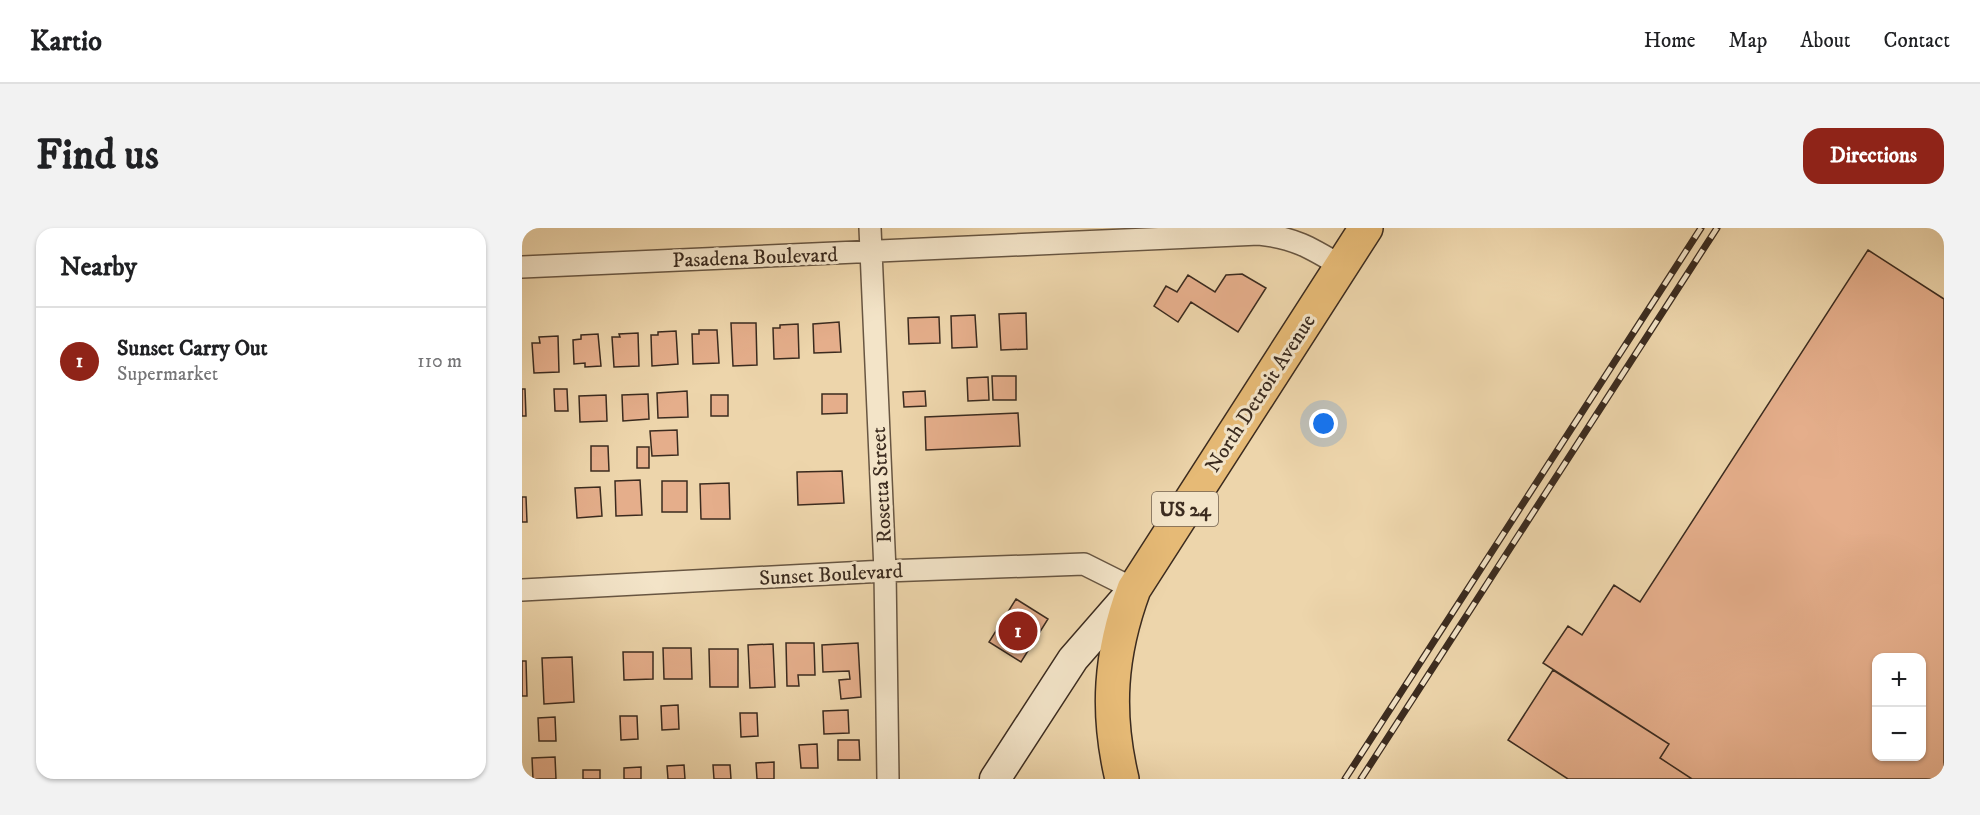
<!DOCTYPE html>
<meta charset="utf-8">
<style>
:root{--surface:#fff;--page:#f2f2f2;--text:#202124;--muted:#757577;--line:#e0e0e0;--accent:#8f2418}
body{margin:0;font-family:"IM FELL DW Pica",serif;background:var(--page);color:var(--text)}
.controls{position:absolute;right:18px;bottom:18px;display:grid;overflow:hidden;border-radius:12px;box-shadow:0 2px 4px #0004}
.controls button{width:54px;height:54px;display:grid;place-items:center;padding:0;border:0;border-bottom:2px solid var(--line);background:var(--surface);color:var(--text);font:30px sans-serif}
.you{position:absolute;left:802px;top:196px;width:21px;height:21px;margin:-15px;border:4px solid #fff;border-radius:50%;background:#1a73e8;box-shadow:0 0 0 9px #1a73e833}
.badge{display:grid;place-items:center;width:39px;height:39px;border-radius:50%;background:var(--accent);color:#fff;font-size:20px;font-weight:700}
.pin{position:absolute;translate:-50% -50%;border:3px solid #fff;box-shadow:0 2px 6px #0006}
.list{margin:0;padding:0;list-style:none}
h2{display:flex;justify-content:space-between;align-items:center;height:78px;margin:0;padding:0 24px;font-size:26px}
h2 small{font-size:20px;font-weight:400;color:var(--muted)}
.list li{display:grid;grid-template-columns:39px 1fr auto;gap:18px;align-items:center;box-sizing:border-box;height:108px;padding:0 24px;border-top:2px solid var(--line)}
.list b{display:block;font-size:22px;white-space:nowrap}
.list p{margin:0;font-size:20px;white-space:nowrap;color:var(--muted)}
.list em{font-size:20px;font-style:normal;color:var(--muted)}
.map{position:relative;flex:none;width:1422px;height:551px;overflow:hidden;border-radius:18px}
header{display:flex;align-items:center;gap:36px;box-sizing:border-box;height:84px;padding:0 30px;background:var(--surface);border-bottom:2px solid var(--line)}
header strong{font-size:28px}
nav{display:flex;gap:33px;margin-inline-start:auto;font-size:21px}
.intro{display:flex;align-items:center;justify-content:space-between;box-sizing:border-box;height:144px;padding:0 36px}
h1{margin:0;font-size:42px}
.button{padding:15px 27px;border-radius:18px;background:var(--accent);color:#fff;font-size:21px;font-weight:700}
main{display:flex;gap:36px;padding:0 36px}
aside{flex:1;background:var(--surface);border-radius:18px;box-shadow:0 2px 4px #0004}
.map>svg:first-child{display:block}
.building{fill:#e5ae8b;stroke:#3b2b1f;stroke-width:1.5;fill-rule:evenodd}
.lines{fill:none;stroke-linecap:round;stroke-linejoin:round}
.street-casing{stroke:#685642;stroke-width:24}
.secondary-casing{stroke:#3b2b1f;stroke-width:33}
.primary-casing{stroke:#3b2b1f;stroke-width:36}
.street{stroke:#f3e4c8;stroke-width:21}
.secondary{stroke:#f3e4c8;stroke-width:30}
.primary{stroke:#e6ba76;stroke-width:33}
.rail-casing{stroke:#3b2b1f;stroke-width:7}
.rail{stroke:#f3e4c8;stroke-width:4.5;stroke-dasharray:14;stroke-linecap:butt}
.labels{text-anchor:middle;stroke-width:6;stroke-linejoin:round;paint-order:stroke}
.shield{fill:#f3e4c8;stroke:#726252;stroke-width:1.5}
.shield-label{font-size:20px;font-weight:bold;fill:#3b2b1f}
.street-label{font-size:21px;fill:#3b2b1f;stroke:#f3e4c8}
</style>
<header>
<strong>Kartio</strong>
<nav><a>Home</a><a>Map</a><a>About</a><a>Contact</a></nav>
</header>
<div class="intro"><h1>Find us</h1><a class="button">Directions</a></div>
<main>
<aside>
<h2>Nearby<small></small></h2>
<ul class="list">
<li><span class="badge">1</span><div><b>Sunset Carry Out</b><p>Supermarket</p></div><em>110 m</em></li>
</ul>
</aside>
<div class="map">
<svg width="1422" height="551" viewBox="0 0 1422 551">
<rect width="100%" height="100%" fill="#edd5ab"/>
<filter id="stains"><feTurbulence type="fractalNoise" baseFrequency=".00333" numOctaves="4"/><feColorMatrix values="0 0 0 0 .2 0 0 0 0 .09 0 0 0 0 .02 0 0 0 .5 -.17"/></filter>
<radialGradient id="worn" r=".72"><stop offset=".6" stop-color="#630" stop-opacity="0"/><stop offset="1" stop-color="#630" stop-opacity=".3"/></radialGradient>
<!-- building -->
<path class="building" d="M1346,22L1422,71V551H1170L1138,530L1147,516L1021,435L1046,398L1060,407L1092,357L1118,374ZM1354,430H1400V528H1354Z
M720,46L744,60L716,104L669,74L656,94L632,78L644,58L655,64L666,47L693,64L704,47Z
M504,85L505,121L479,122L477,86Z
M453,87L455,119L430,120L429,88Z
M417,89L418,115L387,116L386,90Z
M317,94L319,124L292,125L291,96Z
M209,95H234L235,137L211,138Z
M276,96L277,130L252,131L251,100H258V97Z
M177,102H195L197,135L171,136L170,106H177Z
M154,103L156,136L130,138L129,107H136V104Z
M116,105L117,138L92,139L90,109H98L97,106Z
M76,106L79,138L63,139V135L52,136L51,112L59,111V107Z
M36,108L37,144L12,145L10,115H18L17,109Z
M470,148H494V172H471Z
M466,149L467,172L446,173L445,150Z
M0,161H3L4,188H0Z
M32,161H45L46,183H33Z
M165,163L166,189L136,190L135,165Z
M403,163L404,178L382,179L381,164Z
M126,166L127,191L101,193L100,167Z
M300,166H325V185L300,186Z
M84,167L85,193L58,194L57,168Z
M189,167H206V188H189Z
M496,185L498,218L404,222L403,189Z
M155,202L156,227L130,228L128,203Z
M69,218H86L87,243H69Z
M115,219H127V240H115Z
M320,243L322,275L276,277L275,244Z
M118,252L120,287L94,288L93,253Z
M140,253H165V284H140Z
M207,255L208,291H179L178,256Z
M78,259L80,288L55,290L53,260Z
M0,269H4L5,294H0Z
M494,371L526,391L499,434L467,414Z
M264,415H292L293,447H276L277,458H265Z
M336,415L339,469L319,471L317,452L328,451L327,443L301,444L300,417Z
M251,416L253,459L228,460L226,417Z
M141,420H169L170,451H142Z
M187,421H216V459H188Z
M101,424H131V451L102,452Z
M50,429L52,474L22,476L20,430Z
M0,433H4L5,468H0Z
M1031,442L1147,516L1138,530L1170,551H1046L986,512Z
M156,477L157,501L140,502L139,478Z
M326,482L327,505L302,506L301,483Z
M218,485H235L236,508L219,509Z
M98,488H115L116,511L99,512Z
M33,489L34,513H17L16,490Z
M316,512H337L338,532H316Z
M295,516L296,540H279L277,517Z
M33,529L34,551H11L10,530Z
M252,534V551H235L234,535Z
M162,537L163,551H146L145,538Z
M191,537H208L209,551H192Z
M119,539V551H102V540Z
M61,542H78V551H61Z"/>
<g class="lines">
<!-- street casing -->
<g class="street-casing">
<path id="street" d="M348,0L363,343L366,551
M0,39L737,6C773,10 789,20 819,38
M0,362L363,343L562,336L612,361"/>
</g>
<!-- secondary casing -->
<g class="secondary-casing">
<path id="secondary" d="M473,551L551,431L612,361"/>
</g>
<!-- primary casing -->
<g class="primary-casing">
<path id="primary" d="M600,551C584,484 588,426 612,361L844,0"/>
</g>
<!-- street -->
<use href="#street" class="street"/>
<!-- secondary -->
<use href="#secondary" class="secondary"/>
<!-- primary -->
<use href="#primary" class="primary"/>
<!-- rail casing -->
<g class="rail-casing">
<path id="rail" d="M823,551L1179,0
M839,551L1195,0"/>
</g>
<!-- rail -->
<use href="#rail" class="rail"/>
</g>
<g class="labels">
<!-- shield labels -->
<rect class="shield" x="630" y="264" width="66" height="34" rx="4.5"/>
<g class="shield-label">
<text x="663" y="288">US 24</text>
</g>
<!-- street labels -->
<g class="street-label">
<text transform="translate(233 29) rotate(-2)" y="7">Pasadena Boulevard</text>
<text transform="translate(738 165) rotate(-57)" y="7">North Detroit Avenue</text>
<text transform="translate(359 257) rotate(-93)" y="7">Rosetta Street</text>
<text transform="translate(309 346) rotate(-3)" y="7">Sunset Boulevard</text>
</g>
</g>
<rect width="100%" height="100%" filter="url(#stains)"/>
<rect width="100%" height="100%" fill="url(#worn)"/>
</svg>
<div class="controls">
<button>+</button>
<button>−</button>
</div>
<div class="you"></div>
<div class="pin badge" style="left:496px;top:403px">1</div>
</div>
</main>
